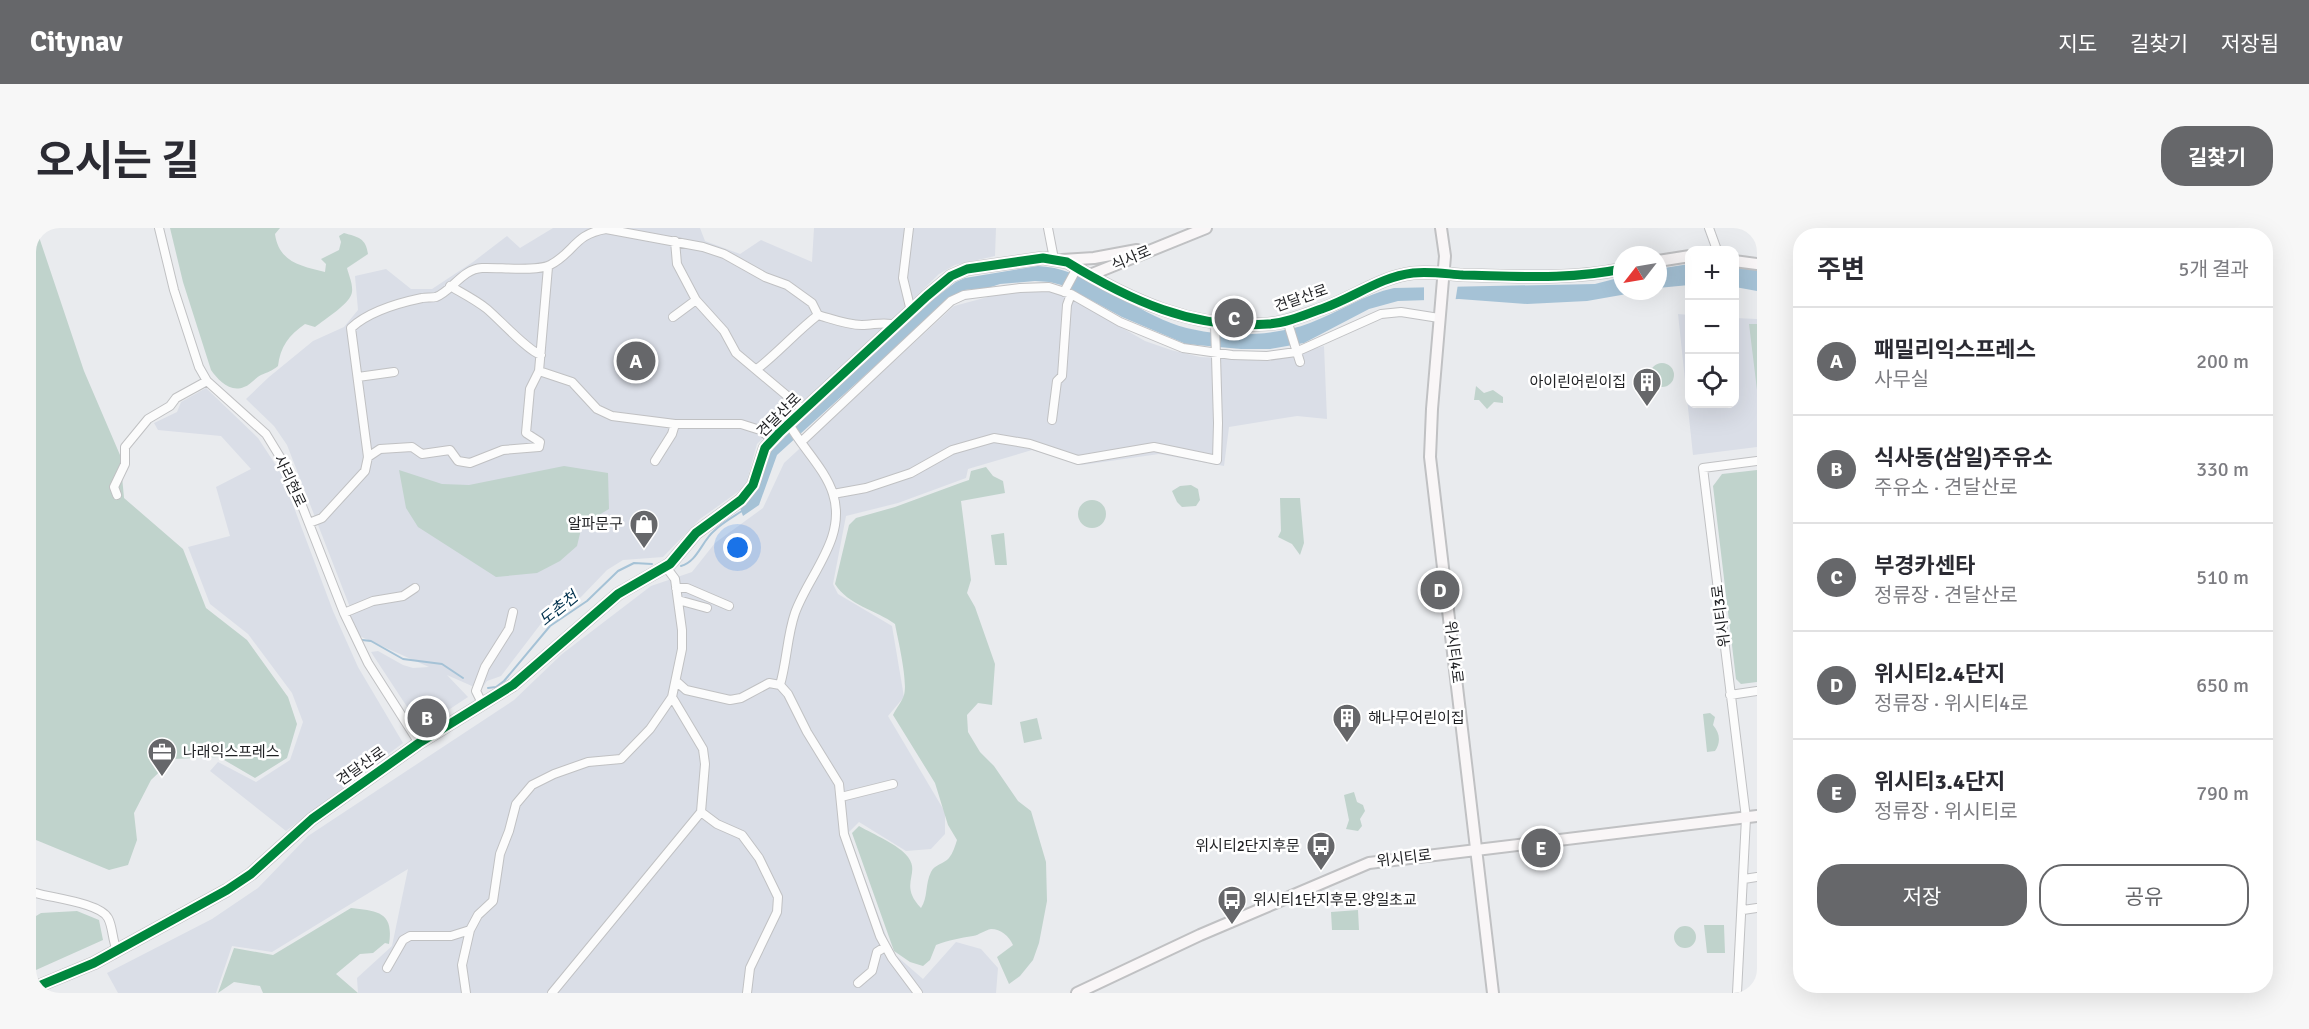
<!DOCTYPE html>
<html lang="ko">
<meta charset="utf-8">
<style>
:root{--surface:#fff;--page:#f7f7f7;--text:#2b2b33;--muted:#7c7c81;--line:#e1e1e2;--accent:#66676a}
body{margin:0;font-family:Signika,"Noto Sans KR",sans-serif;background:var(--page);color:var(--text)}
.controls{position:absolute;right:18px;top:18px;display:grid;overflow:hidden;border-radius:12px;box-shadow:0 6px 24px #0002}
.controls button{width:54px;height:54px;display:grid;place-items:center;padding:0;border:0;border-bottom:2px solid var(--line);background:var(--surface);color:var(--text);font:30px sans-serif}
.compass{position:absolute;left:1577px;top:18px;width:54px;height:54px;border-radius:50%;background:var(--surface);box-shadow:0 6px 24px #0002;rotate:239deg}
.you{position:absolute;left:702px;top:320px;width:21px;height:21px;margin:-15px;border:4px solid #fff;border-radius:50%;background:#1a73e8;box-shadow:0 0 0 9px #1a73e833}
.badge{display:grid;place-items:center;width:39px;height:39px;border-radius:50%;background:var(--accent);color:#fff;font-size:20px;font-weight:700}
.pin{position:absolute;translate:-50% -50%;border:3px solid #fff;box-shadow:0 2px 6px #0006}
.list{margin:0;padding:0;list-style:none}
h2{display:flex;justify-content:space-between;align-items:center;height:78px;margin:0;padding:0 24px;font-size:26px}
h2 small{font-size:20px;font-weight:400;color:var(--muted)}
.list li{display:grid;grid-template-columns:39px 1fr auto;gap:18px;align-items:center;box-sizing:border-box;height:108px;padding:0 24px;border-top:2px solid var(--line)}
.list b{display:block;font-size:22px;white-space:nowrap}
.list p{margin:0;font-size:20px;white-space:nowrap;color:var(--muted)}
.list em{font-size:20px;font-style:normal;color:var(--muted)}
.actions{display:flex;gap:12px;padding:18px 24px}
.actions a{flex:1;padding:14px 0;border:2px solid var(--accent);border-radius:24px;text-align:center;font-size:21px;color:var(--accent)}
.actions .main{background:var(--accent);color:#fff}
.icon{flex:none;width:33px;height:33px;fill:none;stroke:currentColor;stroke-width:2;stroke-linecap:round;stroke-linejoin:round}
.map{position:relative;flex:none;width:1721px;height:765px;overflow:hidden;border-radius:24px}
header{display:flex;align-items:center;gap:36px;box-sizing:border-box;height:84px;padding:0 30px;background:var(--accent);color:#fff}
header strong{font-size:28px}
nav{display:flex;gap:33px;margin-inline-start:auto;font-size:21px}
.intro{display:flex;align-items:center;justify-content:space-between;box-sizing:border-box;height:144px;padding:0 36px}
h1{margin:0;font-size:42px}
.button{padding:15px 27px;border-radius:24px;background:var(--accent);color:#fff;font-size:21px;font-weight:700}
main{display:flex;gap:36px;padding:0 36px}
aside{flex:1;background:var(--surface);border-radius:24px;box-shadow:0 6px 24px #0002}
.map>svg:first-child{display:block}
.built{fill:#dadee7}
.green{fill:#c0d3cc}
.water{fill:#a5c2d6}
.pier{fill:#e9ebee}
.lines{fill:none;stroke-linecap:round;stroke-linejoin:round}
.stream{stroke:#a5c2d6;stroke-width:2}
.street-casing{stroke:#c0c1c3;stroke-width:10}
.secondary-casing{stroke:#c0c1c3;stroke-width:14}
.street{stroke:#fcfcfc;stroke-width:8}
.secondary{stroke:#f9f6f7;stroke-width:10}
.cycleway-casing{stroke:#fff;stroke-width:13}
.cycleway{stroke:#00873e;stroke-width:9}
.labels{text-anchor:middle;stroke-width:5;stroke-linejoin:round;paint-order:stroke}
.street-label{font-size:15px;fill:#1f2023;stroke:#fff}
.poi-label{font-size:15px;fill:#1f2023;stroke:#fff;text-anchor:end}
.water-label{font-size:16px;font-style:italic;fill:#00314d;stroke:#fff}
</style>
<header>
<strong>Citynav</strong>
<nav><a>지도</a><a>길찾기</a><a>저장됨</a></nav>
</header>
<div class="intro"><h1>오시는 길</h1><a class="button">길찾기</a></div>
<main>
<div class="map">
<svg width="1721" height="765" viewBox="0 0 1721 765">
<rect width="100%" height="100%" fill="#e9ebee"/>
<!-- built -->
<path class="built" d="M517,0H664L669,13L704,26L725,12L776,34L778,0H960L959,28L919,37L903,46L853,95L731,206L721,216L711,253L706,261L664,291L627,329L587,332L571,342L545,369L507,393L465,448L451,453L445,462L411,447L432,469L385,500L335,424L342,423L367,437L377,440L393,439L321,407L313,388L317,387L251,217L238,198L210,171L233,149L277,113L308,99L322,82L319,48L350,41L375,61H396L437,34L471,8L484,20Z
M1014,61L1034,70L1109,113L1135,122L1164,129L1232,133L1288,118L1291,191L1261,188L1193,199L1188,238L1123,226L1046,237L996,222L932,241L930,250L862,275L810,288L797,356L802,366L856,398L868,469L852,488L909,584V606L895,621L870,623L823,594L812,605L856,724L887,751L920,714L945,721L962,740L960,765H322L321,750L356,718L372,641L236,724L196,718L180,765H82L71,745L176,691L222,660L272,608L478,472L526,426L615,358L656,344L679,315L727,280L748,235L918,78L963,66Z
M1642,86L1653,87L1654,176H1698L1699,90L1721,91V219L1657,227Z
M170,160L222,210L245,245L297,383L322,439L367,515L250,603L174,543L182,534L220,554L254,532L267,494L256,465L212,406L174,376L152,319L194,308L180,259L215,241L185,208L122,202L118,195L141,184L145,174Z"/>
<!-- green -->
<path class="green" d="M0,0L48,143L84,227L88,270L147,321L170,380L211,412L252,469L261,496L251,530L219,550L183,529L137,531L115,552L98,585L101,612L92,637L73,642L0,612Z
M134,0H244L239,6C243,35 266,38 289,44L290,36L285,31L303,22L305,14L303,8L308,5C322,9 330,10 332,26L311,40C313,48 317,56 316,64C315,75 289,91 279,99L269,96C253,107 244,119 242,138C236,143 232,144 225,147C219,150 214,157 208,159C194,165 182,152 175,142L147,54Z
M1713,96H1721V162Z
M1614 147a12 12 0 1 1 24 0a12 12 0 1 1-24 0Z
M1440,158L1448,165L1457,162L1467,169V175L1458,174L1451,181L1443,172H1438Z
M528,238L572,245L573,281L546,297L541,318L524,333L501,345L460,349L382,299L370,280L363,242L406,256L433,257Z
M950,239L957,248L967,253L969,265L925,273L935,352L931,365L939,379L959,436L956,477L942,475L931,487L932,504L944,524L958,538L982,573L995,583L1010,634L1011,673L1003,715L997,732L984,748L973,756L961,729L977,717C973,708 965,701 955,701C949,702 943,707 937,708C924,710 913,712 900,717L894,732L887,738L874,734L858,723L816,605L823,598C837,606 863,617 872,629C885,646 862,656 885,680C892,670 889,656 895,644C899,636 908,636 913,630C917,625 919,618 921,612L912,597L899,555L857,487C860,480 866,474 868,467C872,453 862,412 859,396C840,382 812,377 799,356L813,297L820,290L859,279L927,254L933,252L935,243Z
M1721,242V454L1705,456L1700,451L1677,258L1686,246Z
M1155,257L1162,261L1164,272L1160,278L1146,279L1141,274L1136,263L1144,258Z
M1244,270H1264L1268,315L1264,327L1256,316L1242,309L1245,303Z
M1042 286a14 14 0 1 1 28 0a14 14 0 1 1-28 0Z
M968,305L971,337H959L955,307Z
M1674,485L1679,489L1677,497C1684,505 1685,514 1679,523L1671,524L1667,486Z
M1001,490L1006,511L988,515L984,494Z
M1318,564L1321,574L1327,577L1329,583L1324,591L1326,598L1322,603L1310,601L1313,592L1308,567Z
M315,680C342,683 358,684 353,716L349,715L337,725L324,726L300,746L322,765H227L224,758L198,754L182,765L198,720L237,727Z
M1322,682L1323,702H1296L1295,684Z
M41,683L63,692L67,712L0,742V688L5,685Z
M1668,697H1688L1689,725H1671Z
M1638 709a11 11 0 1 1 22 0a11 11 0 1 1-22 0Z"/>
<!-- water -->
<path class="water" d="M1653,36V57L1622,60V41Z
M1002,38C1045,39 1093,79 1135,95C1174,110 1235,110 1274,95C1303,84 1329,66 1358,60L1559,56L1586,49V63H1608L1551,73L1491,76L1423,71L1362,73L1333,81L1268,115L1234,121H1205L1150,116L1086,89L1029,58L1014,54L999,53L964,56L952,60L929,62L913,71L741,227L723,277L707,288L704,280C733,259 718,243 737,221L776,182L900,69L920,54L929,50Z
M1698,39L1721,42V63L1699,59Z"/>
<!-- pier -->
<path class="pier" d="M1422,56L1419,75L1388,76V57Z"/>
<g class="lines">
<!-- stream -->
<path class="stream" d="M645,338C661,334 666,313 678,303C686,295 697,289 706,283
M326,412L335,413L367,431L406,436L427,450
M452,460L460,459L468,453L514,398L551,373L582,343L598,335L616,336"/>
<!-- street casing -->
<g class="street-casing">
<path id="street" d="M123,0L138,62L163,139L171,153L230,206L252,242L308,385L332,435L383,515
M873,0L867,50L875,83
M1012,0L1018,31
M1673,0L1681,22
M639,13L641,36L660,72L688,103L700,125L768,182
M512,39L503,143L536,154L561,181L576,188L639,196H705L724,202L737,212
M414,58C426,65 440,72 451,81C464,92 492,123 505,127
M1028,64L1041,40
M637,89L660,72
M1251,92L1264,134
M721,141C743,124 760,104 782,87
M322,149L358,144
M1016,192L1021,153L1026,148L1031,77L1035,66
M765,214L915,73L928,67L984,60L1013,59L1035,66L1084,94L1147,120L1196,127L1231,128L1260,124L1345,86L1365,84L1403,90
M332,229L344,221L376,219L386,226L414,222L422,233L434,235L467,222L503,219L504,214L490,205L494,161L503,143
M619,233L636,206L639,196
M797,266L830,260L875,245L916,222L958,210L994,216L1042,232L1118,219L1181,232L1182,195L1179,95
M81,267L78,259L89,236V219L112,191L134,178L140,170L171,153
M273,295L286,290L329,243L332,229L315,100C333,83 362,75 386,70C390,69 396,70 400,69C416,63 426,41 446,40C461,39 501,44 514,37C538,25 538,6 570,1L667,19L688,26L729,49L751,57L776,75L782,87C796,91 811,97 826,97C838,97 848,93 860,97
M640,360H651L693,378
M642,372L671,380
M308,385L337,373L367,368L379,360
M640,453L650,462L694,472L705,470L733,455L744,457L752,466L771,504L803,556L808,606L844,708L856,730L882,765
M744,457C751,433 751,408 759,385C773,346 811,310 797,266C790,242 765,218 753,196
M1694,467L1721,463
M447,477L440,463L449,439L473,401L477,384
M805,569L857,556
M665,584L681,596L706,607L723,630L742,669L741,684L714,740L711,765
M1708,651L1721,649
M0,665C16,670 64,675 72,690C77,699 76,712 81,722
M1707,682L1721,680
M351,740L367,712L374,708H415L434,702
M822,755L836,743L841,724L849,719
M430,765L426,737L434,702L442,687L457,673L464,626L473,603L480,576L496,557L518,546L552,534L585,531L614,501L636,469
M516,765L665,584L669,536L667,521L636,469L646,421V402L639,351L630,339
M1701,765L1710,590L1667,240L1721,233"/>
</g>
<!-- secondary casing -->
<g class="secondary-casing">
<path id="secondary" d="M1405,0L1409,28L1396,181L1394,229L1457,765
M1026,32L1058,30L1101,22
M1622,33L1654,28
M1698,33L1721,36
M1054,47L1170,0
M0,759L58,735L191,662L215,646L276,591L383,515L477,457L582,366L634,336L660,305L705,272L717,257L729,220L744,204L891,68L915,48L931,41L1007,30L1031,34C1093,72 1157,102 1232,96C1251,95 1271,86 1288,80C1319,69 1344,49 1377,45C1393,43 1411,46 1427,47C1481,48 1533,52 1586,41
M1041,765L1164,707L1333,635L1721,588"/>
</g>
<!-- street -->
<use href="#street" class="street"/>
<!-- secondary -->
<use href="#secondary" class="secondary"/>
<!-- cycleway casing -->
<g class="cycleway-casing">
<path id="cycleway" d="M0,759L58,735L191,662L215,646L276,591L383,515L477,457L582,366L634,336L660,305L705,272L717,257L729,220L744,204L891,68L915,48L931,41L1007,30L1031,34C1093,72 1157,102 1232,96C1251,95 1271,86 1288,80C1319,69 1344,49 1377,45C1393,43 1411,46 1427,47C1481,48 1533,52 1586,41"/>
</g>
<!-- cycleway -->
<use href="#cycleway" class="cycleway"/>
</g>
<!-- icons -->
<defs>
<g id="building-pin" transform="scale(1.5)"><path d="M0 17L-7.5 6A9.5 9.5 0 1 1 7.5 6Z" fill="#66676a" stroke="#fff"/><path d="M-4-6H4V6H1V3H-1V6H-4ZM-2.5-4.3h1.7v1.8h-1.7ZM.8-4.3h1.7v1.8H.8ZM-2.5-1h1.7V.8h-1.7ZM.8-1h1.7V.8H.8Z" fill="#fff"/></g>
<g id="shop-pin" transform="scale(1.5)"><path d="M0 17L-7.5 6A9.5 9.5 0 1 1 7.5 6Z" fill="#66676a" stroke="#fff"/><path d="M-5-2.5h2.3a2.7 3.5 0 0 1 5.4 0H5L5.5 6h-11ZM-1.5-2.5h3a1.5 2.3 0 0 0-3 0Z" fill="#fff"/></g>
<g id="office-pin" transform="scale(1.5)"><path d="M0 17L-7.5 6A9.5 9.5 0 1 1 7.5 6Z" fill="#66676a" stroke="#fff"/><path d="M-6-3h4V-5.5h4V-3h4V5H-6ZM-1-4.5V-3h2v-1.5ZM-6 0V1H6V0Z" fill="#fff"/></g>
<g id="bus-pin" transform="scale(1.5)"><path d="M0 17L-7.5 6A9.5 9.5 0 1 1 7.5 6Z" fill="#66676a" stroke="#fff"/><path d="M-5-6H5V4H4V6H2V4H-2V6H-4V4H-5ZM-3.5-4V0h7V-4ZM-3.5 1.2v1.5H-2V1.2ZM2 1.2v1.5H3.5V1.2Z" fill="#fff"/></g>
</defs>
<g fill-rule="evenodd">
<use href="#building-pin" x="1611" y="154"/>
<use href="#shop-pin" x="608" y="296"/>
<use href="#building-pin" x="1311" y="490"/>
<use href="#office-pin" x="126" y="524"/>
<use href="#bus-pin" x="1285" y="618"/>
<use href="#bus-pin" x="1196" y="672"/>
</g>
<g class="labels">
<!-- street labels -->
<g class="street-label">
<text transform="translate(1095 30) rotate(-23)" y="5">식사로</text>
<text transform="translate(1265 70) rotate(-19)" y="5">견달산로</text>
<text transform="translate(743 187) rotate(-45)" y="5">견달산로</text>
<text transform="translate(254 253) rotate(65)" y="5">사리현로</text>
<text transform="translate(1685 388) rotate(-97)" y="5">위시티3로</text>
<text transform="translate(1418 424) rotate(83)" y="5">위시티4로</text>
<text transform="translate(325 538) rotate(-35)" y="5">견달산로</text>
<text transform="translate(1368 630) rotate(-7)" y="5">위시티로</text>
</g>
<!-- poi labels -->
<g class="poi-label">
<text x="1590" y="159">아이린어린이집</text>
<text x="587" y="301">알파문구</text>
<text x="1332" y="495" text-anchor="start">해나무어린이집</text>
<text x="147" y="529" text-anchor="start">나래익스프레스</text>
<text x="1264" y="623">위시티2단지후문</text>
<text x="1217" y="677" text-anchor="start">위시티1단지후문.양일초교</text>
</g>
<!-- water labels -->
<g class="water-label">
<text transform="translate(522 380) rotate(-39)" y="6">도촌천</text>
</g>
</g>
</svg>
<div class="controls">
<button>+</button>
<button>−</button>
<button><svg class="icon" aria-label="locate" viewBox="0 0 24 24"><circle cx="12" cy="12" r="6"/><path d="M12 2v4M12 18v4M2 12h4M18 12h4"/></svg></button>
</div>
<svg class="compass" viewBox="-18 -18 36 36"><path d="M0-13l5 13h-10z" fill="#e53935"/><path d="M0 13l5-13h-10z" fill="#7c7c81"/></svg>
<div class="you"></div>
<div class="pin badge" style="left:600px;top:133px">A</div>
<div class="pin badge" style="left:391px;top:490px">B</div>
<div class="pin badge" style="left:1198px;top:90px">C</div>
<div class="pin badge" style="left:1404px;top:362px">D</div>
<div class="pin badge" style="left:1505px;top:620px">E</div>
</div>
<aside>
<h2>주변<small>5개 결과</small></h2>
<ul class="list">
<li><span class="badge">A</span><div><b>패밀리익스프레스</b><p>사무실</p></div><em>200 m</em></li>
<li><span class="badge">B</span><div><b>식사동(삼일)주유소</b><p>주유소 · 견달산로</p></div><em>330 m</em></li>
<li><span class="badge">C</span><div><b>부경카센타</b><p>정류장 · 견달산로</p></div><em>510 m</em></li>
<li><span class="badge">D</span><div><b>위시티2.4단지</b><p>정류장 · 위시티4로</p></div><em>650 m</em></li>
<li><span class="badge">E</span><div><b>위시티3.4단지</b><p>정류장 · 위시티로</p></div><em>790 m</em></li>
</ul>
<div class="actions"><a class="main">저장</a><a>공유</a></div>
</aside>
</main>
